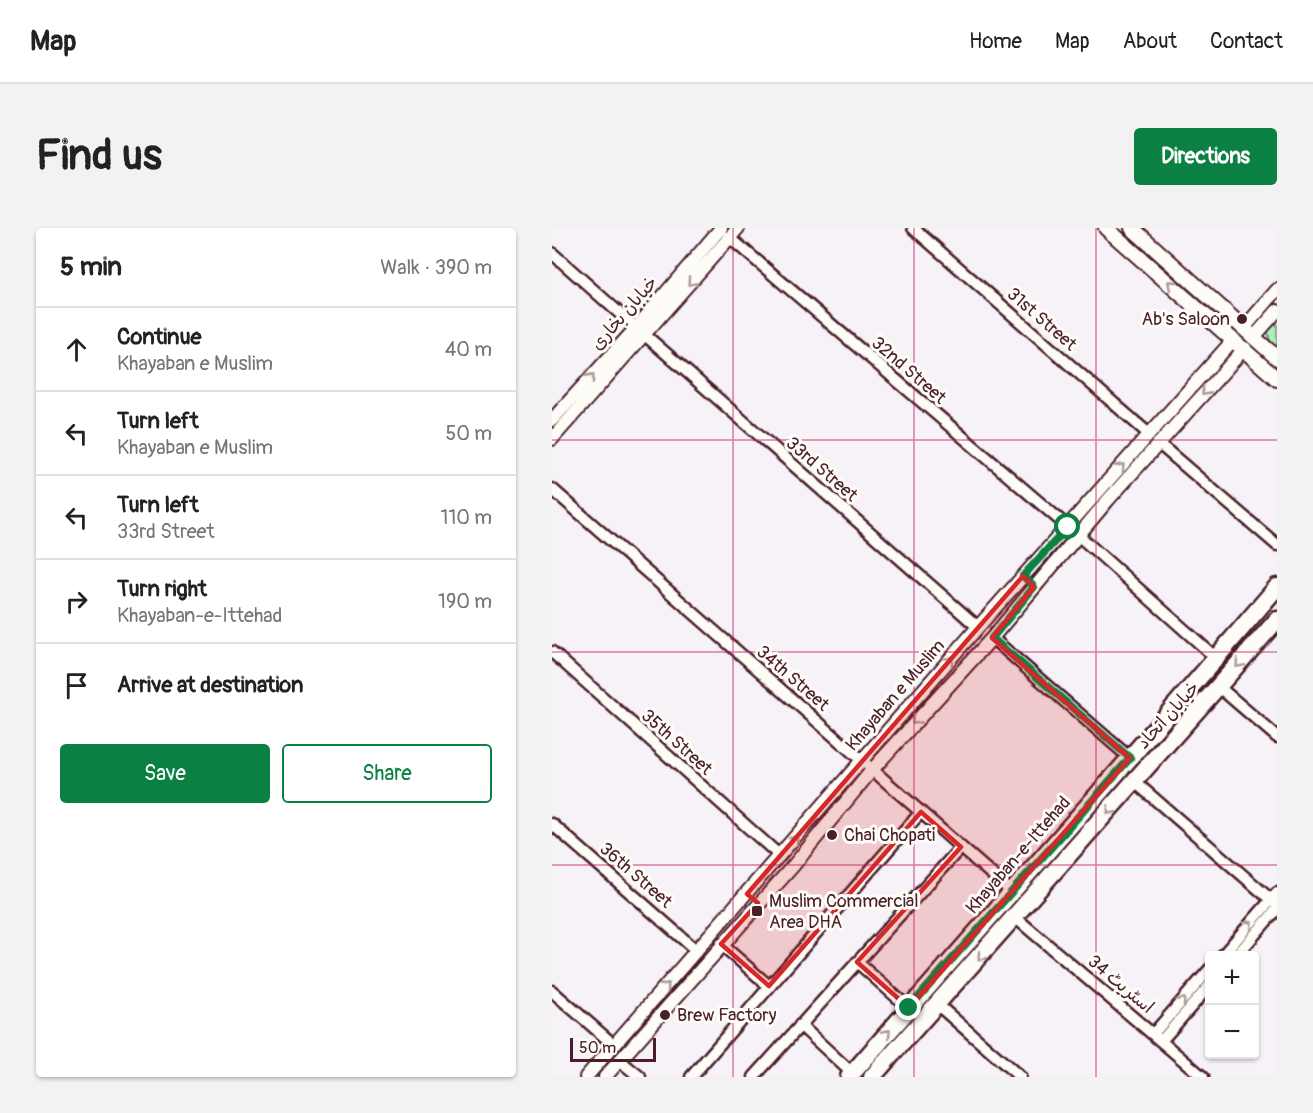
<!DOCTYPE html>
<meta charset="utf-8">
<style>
:root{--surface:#fff;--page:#f2f2f2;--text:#222;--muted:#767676;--line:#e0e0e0;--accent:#0b8043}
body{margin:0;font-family:Pangolin,"Playpen Sans Arabic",sans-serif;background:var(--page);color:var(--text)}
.controls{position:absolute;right:18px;bottom:18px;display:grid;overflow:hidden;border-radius:6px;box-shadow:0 2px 4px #0004}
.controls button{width:54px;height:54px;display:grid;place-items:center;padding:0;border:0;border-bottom:2px solid var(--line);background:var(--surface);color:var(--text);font:30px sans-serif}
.scale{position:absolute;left:18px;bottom:15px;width:86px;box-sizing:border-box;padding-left:6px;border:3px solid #4a1f2b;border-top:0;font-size:16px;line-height:21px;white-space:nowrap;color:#4a1f2b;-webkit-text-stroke:4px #fdfcf7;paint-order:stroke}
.stop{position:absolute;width:18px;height:18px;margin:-14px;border:4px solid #0b8043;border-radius:50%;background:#fff}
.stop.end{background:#0b8043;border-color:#fff;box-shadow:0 2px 6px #0008}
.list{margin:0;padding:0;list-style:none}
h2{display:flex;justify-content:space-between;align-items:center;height:78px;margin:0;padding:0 24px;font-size:26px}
h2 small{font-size:20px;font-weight:400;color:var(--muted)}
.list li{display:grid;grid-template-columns:39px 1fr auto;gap:18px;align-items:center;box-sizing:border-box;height:84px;padding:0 24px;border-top:2px solid var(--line)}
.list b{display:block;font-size:22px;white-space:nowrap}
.list p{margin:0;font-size:20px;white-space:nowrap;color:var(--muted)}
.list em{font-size:20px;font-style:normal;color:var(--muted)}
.actions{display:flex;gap:12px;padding:18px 24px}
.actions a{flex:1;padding:14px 0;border:2px solid var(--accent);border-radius:6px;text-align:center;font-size:21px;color:var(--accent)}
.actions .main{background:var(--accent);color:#fff}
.icon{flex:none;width:33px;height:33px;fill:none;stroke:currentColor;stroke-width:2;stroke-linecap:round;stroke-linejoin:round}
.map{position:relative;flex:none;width:725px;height:849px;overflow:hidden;border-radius:6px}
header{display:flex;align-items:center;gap:36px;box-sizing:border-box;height:84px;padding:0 30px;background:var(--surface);border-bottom:2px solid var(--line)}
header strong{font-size:28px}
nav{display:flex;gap:33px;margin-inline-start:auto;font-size:21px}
.intro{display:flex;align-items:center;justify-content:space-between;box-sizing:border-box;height:144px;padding:0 36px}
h1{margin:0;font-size:42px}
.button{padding:15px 27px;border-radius:6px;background:var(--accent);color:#fff;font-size:21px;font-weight:700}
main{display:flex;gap:36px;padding:0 36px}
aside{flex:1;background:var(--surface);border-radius:6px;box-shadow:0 2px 4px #0004}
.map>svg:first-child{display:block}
.garden{fill:#abf1bc;stroke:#7a8874;stroke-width:1.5}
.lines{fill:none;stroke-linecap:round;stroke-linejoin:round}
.minor-casing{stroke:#4a1f2b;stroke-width:15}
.tertiary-casing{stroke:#4a1f2b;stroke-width:16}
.secondary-casing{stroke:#4a1f2b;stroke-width:18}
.primary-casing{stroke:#4a1f2b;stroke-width:21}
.minor{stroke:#fdfcf7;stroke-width:10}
.tertiary{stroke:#fdfcf7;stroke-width:12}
.secondary{stroke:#fdfcf7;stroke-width:14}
.primary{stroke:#fdfcf7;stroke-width:16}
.oneway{stroke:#ac999b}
.route{stroke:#0b8043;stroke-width:8}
.marked{fill:#d62828;fill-opacity:0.2;stroke:#d62828;stroke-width:4.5;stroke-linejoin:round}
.grid{fill:none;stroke:#c2185b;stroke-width:1.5;stroke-opacity:0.55}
.poi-dot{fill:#4a1f2b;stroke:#fdfcf7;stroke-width:2}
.labels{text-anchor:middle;stroke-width:6;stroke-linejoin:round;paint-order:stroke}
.street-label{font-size:18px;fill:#4a1f2b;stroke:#fdfcf7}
.poi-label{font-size:18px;fill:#4a1f2b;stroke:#fdfcf7;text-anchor:start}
</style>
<header>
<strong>Map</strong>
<nav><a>Home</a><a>Map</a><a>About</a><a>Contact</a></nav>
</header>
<div class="intro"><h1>Find us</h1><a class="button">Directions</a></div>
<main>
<aside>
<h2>5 min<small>Walk · 390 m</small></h2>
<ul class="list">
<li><svg class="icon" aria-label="ahead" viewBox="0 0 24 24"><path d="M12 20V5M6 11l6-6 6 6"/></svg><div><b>Continue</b><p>Khayaban e Muslim</p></div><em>40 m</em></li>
<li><svg class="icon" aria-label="left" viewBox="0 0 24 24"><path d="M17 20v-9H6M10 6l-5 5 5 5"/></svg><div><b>Turn left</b><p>Khayaban e Muslim</p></div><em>50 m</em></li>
<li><svg class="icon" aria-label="left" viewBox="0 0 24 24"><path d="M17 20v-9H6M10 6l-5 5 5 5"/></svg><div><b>Turn left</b><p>33rd Street</p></div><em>110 m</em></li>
<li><svg class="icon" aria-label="right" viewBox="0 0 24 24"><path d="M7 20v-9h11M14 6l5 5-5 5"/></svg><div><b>Turn right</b><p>Khayaban-e-Ittehad</p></div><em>190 m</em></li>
<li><svg class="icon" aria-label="arrive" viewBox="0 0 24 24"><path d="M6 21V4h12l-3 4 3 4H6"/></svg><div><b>Arrive at destination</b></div></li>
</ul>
<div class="actions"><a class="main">Save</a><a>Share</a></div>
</aside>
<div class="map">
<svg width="725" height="849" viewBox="0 0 725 849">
<rect width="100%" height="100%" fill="#f7f2f7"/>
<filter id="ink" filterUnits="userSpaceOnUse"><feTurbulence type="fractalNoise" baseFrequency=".0167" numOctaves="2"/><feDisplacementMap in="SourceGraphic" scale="12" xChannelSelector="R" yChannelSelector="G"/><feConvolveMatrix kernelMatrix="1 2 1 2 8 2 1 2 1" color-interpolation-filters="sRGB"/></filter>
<g filter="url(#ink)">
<!-- garden -->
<path class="garden" d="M725,90V121L719,116L715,101Z"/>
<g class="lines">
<!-- minor casing -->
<g class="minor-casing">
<path id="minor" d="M361,0L598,207
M177,9L516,299
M0,25L84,100
M93,107L426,399
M606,215L725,317
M0,261L460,664
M526,307L664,430
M440,410L578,530
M0,424L228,628
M667,459L725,509
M583,554L725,677
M0,596L145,723
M464,690L651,849
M169,716L217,758
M670,728L725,665
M684,728L725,681
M305,734L357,780
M0,763L62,817
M386,777L468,849
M248,797L300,845
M602,805L658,741
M610,812L658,757
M67,832L88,849
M139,849L369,584
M202,849L409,619"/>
</g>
<!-- tertiary casing -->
<g class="tertiary-casing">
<path id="tertiary" d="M692,100L725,62
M702,109L725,83
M0,192L84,100L169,0
M0,211L186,0
M34,849L426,399L682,111
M53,849L241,638L320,542L440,410L556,272L693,120"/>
</g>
<!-- secondary casing -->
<g class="secondary-casing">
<path id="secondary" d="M554,0L725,151
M580,0L725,130"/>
</g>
<!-- primary casing -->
<g class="primary-casing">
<path id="primary" d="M297,849L578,530L725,359
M320,849L725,392"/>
</g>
<!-- minor -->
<use href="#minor" class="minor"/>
<!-- tertiary -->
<use href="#tertiary" class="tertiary"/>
<!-- secondary -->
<use href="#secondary" class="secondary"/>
<!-- primary -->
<use href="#primary" class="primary"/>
</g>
<!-- one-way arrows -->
<defs><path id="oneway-chevron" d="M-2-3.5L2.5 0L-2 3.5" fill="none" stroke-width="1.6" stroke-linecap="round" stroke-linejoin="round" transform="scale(1.5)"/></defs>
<g class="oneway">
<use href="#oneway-chevron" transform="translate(139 54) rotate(131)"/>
<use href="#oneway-chevron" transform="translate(619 56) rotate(-139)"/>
<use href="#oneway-chevron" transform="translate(39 149) rotate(-48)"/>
<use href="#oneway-chevron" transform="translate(653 164) rotate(132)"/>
<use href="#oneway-chevron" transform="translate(569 239) rotate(-48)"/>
<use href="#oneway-chevron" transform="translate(398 432) rotate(-49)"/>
<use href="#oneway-chevron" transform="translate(687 436) rotate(131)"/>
<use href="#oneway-chevron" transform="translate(363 493) rotate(132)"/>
<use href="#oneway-chevron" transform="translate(558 583) rotate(131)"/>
<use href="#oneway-chevron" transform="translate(243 611) rotate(-50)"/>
<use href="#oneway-chevron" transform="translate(697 696) rotate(-49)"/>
<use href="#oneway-chevron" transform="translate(429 729) rotate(132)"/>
<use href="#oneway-chevron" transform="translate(114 758) rotate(-48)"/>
<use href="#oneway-chevron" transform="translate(630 773) rotate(-49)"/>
<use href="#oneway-chevron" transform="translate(335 805) rotate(-48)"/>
</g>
</g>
<g class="lines" filter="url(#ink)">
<!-- route -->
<path class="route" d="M357,780L578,530L440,410L482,359L471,348L516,299"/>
</g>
<!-- marked area -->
<path class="marked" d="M471,348L482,359L440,410L578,530L357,780L305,734L409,619L369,584L217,758L169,716L206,675L195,666Z"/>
<!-- grid -->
<path class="grid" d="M181,0V849M362,0V849M544,0V849M0,212H725M0,424H725M0,637H725"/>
<!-- markers -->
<g class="poi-dot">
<circle cx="690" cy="91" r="6"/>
<circle cx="280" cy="607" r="6"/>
<rect x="199" y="677" width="12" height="12" rx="3"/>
<circle cx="113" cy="787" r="6"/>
</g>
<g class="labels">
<!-- street labels -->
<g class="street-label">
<text transform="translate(72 85) rotate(-49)" y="6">خیابان بخاری</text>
<text transform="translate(490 91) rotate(41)" y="6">31st Street</text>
<text transform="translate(357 142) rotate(41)" y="6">32nd Street</text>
<text transform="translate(270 241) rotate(41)" y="6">33rd Street</text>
<text transform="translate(241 450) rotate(41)" y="6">34th Street</text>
<text transform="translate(343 467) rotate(-49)" y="6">Khayaban e Muslim</text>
<text transform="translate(616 487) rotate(-48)" y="6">خیابان اتحاد</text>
<text transform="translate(125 514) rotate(42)" y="6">35th Street</text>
<text transform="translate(466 627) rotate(-49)" y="6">Khayaban-e-Ittehad</text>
<text transform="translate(84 647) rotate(41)" y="6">36th Street</text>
<text transform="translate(569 756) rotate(40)" y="6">اسٹریٹ 34</text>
</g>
<!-- poi labels -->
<g class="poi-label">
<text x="678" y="97" text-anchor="end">Ab's Saloon</text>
<text x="292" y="613">Chai Chopati</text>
<text x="217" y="679">Muslim Commercial<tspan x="217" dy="21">Area DHA</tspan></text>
<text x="125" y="793">Brew Factory</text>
</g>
</g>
</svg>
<div class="controls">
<button>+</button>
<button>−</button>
</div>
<div class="scale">50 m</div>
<div class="stop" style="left:516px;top:299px"></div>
<div class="stop end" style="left:357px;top:780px"></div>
</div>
</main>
